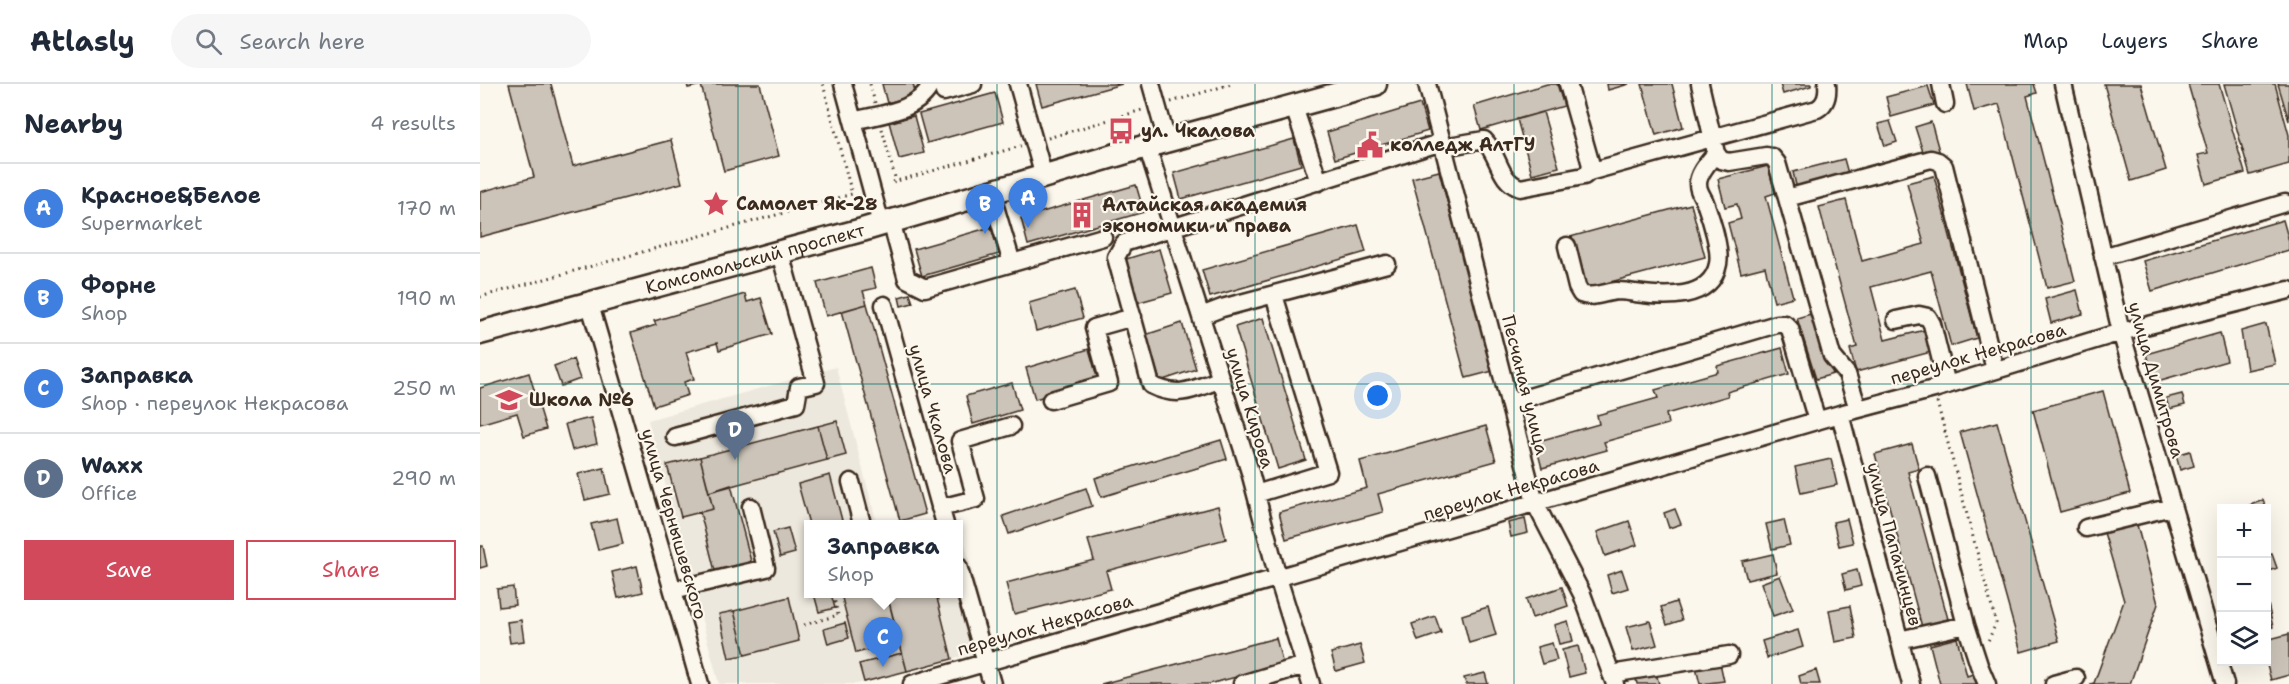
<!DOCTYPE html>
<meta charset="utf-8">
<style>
:root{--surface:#fff;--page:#f6f6f7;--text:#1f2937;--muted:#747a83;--line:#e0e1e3;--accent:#d1495b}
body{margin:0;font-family:"Shantell Sans",sans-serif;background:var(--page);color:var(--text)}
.controls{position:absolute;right:18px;bottom:18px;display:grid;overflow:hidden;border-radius:0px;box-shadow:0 6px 24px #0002}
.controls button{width:54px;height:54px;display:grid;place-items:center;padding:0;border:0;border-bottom:2px solid var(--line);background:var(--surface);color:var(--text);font:30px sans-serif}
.you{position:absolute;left:898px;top:312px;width:21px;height:21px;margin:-15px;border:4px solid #fff;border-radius:50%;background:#1a73e8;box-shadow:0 0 0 9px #1a73e833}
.badge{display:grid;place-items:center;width:39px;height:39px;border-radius:50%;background:var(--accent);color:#fff;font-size:20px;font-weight:700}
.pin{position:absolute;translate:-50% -50px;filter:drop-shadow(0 2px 3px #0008)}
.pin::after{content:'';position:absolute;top:32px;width:21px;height:18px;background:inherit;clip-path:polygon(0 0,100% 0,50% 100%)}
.popup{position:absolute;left:324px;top:436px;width:159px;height:78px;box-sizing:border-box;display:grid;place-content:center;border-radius:0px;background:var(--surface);filter:drop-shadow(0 2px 4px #0005);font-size:20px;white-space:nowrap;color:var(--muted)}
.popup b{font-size:22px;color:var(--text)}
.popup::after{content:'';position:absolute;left:50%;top:100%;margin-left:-12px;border:12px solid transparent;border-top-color:var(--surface)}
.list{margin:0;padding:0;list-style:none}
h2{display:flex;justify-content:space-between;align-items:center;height:78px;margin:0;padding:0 24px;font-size:26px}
h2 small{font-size:20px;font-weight:400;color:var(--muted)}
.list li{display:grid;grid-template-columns:39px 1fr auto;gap:18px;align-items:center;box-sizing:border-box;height:90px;padding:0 24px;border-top:2px solid var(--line)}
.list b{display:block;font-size:22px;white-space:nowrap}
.list p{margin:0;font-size:20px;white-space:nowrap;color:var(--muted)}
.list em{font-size:20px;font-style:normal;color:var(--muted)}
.actions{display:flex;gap:12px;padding:18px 24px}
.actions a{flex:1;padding:14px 0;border:2px solid var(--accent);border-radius:0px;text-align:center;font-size:21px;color:var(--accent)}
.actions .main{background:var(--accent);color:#fff}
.icon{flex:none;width:33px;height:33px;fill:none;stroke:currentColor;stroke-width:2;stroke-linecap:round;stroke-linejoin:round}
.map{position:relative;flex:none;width:1809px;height:600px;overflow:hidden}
header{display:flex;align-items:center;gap:36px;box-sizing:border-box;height:84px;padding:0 30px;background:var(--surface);border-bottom:2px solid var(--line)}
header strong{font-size:28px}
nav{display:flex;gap:33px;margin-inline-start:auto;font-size:21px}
.search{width:420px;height:54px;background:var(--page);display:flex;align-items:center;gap:15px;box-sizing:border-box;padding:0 21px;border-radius:33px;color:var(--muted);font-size:22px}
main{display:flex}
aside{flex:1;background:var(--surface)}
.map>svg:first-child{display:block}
.built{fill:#ede8dd}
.building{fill:#ccc4b9;stroke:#3b2a1e;stroke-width:1.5}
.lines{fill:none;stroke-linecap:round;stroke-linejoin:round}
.minor-casing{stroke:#3b2a1e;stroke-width:21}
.major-casing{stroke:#3b2a1e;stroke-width:27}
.path{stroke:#3b2a1e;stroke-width:3;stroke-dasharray:1.5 4.5;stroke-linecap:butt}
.minor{stroke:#fbf7ec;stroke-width:16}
.major{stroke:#fbf7ec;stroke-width:22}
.grid{fill:none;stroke:#0f766e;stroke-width:1.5;stroke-opacity:0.55}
.labels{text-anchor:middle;stroke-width:4.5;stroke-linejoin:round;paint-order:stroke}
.poi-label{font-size:18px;font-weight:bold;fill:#3b2a1e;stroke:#fbf7ec;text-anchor:start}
.street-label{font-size:18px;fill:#3b2a1e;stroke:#fbf7ec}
</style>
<header>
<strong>Atlasly</strong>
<div class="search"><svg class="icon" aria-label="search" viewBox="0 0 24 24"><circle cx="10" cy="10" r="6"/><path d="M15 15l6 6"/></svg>Search here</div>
<nav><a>Map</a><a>Layers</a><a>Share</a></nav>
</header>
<main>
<aside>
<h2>Nearby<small>4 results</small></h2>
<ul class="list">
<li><span class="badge" style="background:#3f7fe0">A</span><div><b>Красное&amp;Белое</b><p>Supermarket</p></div><em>170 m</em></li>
<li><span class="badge" style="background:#3f7fe0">B</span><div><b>Форне</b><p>Shop</p></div><em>190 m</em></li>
<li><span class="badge" style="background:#3f7fe0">C</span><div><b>Заправка</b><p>Shop · переулок Некрасова</p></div><em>250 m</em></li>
<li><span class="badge" style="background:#5c6f8a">D</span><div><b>Waxx</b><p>Office</p></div><em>290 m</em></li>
</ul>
<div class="actions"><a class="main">Save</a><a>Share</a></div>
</aside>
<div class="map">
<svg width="1809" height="600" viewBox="0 0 1809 600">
<rect width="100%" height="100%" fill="#fbf7ec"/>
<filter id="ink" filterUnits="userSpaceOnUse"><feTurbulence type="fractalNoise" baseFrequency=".0167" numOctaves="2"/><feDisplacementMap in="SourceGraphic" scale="12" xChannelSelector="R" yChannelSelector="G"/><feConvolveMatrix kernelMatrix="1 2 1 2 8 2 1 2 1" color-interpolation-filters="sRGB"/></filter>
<g filter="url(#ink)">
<!-- built -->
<path class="built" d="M356,283L397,440H328V510H478V440H465L479,437L512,564L377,600H239L168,336Z"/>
<!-- building -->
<path class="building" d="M29,0H71L93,82L191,56L202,99L0,153V108L54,93Z
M207,0H280L299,72L244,87L221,1L208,4Z
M402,0H433L436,11L407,19Z
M556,0H642L562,22Z
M1067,0H1077L1084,22L1001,46L994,22Z
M1127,0H1149L1128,6Z
M1162,0H1192L1203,43L1176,51Z
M1300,0H1331V2L1303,10Z
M1487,0H1554L1557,9L1547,12L1595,197L1567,204L1519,20L1494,27Z
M1624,0H1661L1686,86L1651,97Z
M1708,0H1739L1765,89L1726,100L1718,71L1728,69Z
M1744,0H1795L1809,51V80L1770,91Z
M1798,0H1809V37Z
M1448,2L1454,21L1411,33L1406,13Z
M515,9L523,38L447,59L439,30Z
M940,20L948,47L855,75L847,48Z
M1063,28L1079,83L1052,90L1037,35Z
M434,32L444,69L419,75L409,38Z
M1410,37L1417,58L1405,62L1398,40Z
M1451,38L1460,70L1445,74L1435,43Z
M814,55L821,81L701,115L694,89Z
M1364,75L1369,93L1317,106L1313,88Z
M1288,82L1295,109L1286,112L1313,213L1294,218L1285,183L1261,189L1248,139L1261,135L1257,120L1245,123L1238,95Z
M959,87L1013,287L986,294L932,94Z
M1454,92L1497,254L1471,262L1451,187L1391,203L1405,256L1445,246L1451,268L1376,288L1370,265L1377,263L1339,123L1366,116L1382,177L1444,160L1427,99Z
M656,101L664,128L548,161L541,134Z
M1211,120L1225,173L1104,205L1090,153Z
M1803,136L1809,157V166L1672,207L1663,177Z
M878,141L886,168L730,213L722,186Z
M511,143L519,170L442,192L434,165Z
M679,165L692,209L656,219L643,176Z
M391,184L396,204L383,207L387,220L346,232L337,199Z
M595,206L603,234L556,247L549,219Z
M1597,206L1603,230L1571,239L1565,215Z
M265,210L267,218L281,214L292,250L239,266L237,259L206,268L214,295L204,298L208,311L174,322L151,249L176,241L174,237Z
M430,210L433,219L421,222L419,213Z
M387,220L445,430L420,437L362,227Z
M1334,229L1353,290L1336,295L1317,234Z
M783,234L826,376L798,385L755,243Z
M702,239L716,285L680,297L665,251Z
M1786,240L1795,280L1767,286L1761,247Z
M1740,249L1747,277L1674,298L1666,270Z
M1302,264L1309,290L1247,308L1248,312L1186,330L1188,340L1124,358L1127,366L1062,384L1055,358L1119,340L1117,331L1178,314L1175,306L1238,288L1237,282Z
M609,265L618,296L555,315L546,284Z
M93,275L100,295L81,302L74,282Z
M49,289L66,345L44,352L37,329L0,340V304Z
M532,299L540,326L493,340L486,312Z
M1623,307L1650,409L1580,428L1553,326Z
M1702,310L1705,321L1689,325L1686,314Z
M111,334L117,360L92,366L85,340Z
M357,337L366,371L347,376L338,342Z
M1517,338L1579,557L1541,568L1480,348Z
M338,342L347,376L229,408L220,373Z
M1006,342L1016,377L898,410L903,428L806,455L799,428L887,404L880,377Z
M741,356L747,375L621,413L615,394Z
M1432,360L1439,385L1428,388L1468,535L1442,543L1395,370Z
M1710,367L1714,382L1700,386L1696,371Z
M220,373L233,425L201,433L187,381Z
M1351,375L1357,401L1321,409L1315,383Z
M124,384L130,410L105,416L98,390Z
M350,391L363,440H329L318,400Z
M251,401L272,481L236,491L220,428L233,425L229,408Z
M606,404L612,422L529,450L523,432Z
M1783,416L1786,424H1769L1768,422Z
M738,422L746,455L626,487L631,505L534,530L526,499L614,476L608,456Z
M1195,425L1201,440L1189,444L1184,429Z
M137,434L143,460L118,466L111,440Z
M1045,435L1048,449L1031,453L1028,439Z
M1367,435L1373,459L1359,462L1353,438Z
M1304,436L1310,461L1292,465L1286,440Z
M1149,437L1157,461L1125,472L1117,448Z
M1656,437L1678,520L1650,600H1610L1614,599L1644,517L1623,445Z
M308,444L315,469L300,473L293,448Z
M0,462H3L7,482L0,484Z
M1293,470L1297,489L1267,496L1262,477Z
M1792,470L1797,484L1786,488V472Z
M157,482L163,508L138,514L132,488Z
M1142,486L1148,504L1132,509L1127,491Z
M1377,486L1381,502L1366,506L1362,490Z
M1300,492L1313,525L1293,532L1281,499Z
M33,503L35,521L19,523L17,505Z
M1082,503L1088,522L1052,534L1046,515Z
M334,510H351L355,524L339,528Z
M361,510H407L419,558L376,569Z
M407,510H456L472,575L427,587Z
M309,513L319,557L265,571L254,527Z
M1196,518L1202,536L1187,541L1181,523Z
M1788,520L1793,543L1786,545V521Z
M1370,522L1376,554L1355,558L1349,526Z
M1008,523L1016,551L989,559L982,531Z
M254,527L265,571L249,574L239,530Z
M955,532L961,549L938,557L932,540Z
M41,536L44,557L30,559L27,538Z
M1088,537L1093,557L1079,560L1074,541Z
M1170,537L1177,561L1153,567L1146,543Z
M365,539L369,554L348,560L344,545Z
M1318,546L1323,563L1287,574L1282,557Z
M1809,550V591L1791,596L1786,578V556Z
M796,554L803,581L729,600H621Z
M1477,554L1487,592L1496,589L1499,600H1460L1450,561Z
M1072,559L1077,576L1062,580L1057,563Z
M880,561L885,579L856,587L851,569Z
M1098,562L1105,589L1089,593L1082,566Z
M422,569L427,587L384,598L379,580Z
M1240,579L1244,597L1220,600L1216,584Z
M1336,586L1340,600H1321L1319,592Z
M1005,589L1008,600H986L984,594Z
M1176,589L1179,600H1157L1156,595Z"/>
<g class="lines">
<!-- minor casing -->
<g class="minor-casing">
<path id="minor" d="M363,0L401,140
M538,0L564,93
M671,0L687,57
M947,0L1055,419L1102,510L1135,600
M1220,0L1236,69L1241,76L1249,78L1286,72L1292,73L1297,79L1352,272L1367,290L1378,325
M1461,0L1465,20
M1583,0L1641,248L1745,600
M464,8L493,0
M814,23L839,98
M373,37C400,30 438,28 451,0
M667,62L770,388L798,494L831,600
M963,63L1004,56C1020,72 1018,96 1040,104L1104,92L1109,88L1111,81L1088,0
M1109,88L1337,25C1346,20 1348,10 1347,0
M511,109L532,179
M1307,114L1451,75L1458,77L1464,82L1515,286
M411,137L427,195L445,204L623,153
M1087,162L1097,203L1101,210C1113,215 1125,208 1137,207C1143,207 1150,208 1155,209C1183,213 1231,217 1238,180C1241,166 1231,135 1226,121C1224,113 1218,109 1218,100C1218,89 1229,78 1236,69
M1623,173L1805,119
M110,221L220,600
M404,221L465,440
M721,232L742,224L907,180
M1416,236L1439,231L1448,233L1452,240L1467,301
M741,295C714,305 699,315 671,301L636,173L644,159L962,58
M571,316L629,299L614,244L653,233
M1029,319L1297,240H1305L1310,245L1337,337
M1360,330L1431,600
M195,353L316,320L319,303L336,299L300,169
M1447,392L1486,541
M371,398L382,440
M776,410L848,388L794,211
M460,424L496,415L480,357L531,342
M1606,444L1692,423
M478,482L512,600
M193,506L286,484L271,423
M1419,556L1486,541L1499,581L1507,600
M1131,590L1249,571
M432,600L1360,330L1454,305L1641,248L1809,206
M762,600L825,581
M1574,600L1596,594"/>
</g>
<!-- major casing -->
<g class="major-casing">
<g id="major">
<path id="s1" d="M0,249L382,146L667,62L895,0"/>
</g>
</g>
<!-- path -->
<path class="path" d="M390,0L395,19
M691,18L751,0
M402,45L416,97
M568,54L662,26
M413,98L541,62
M0,213L372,110L343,0
M1457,318L1516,539L1508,557
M324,541L358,531L353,510"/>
<!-- minor -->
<use href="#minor" class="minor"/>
<!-- major -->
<use href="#major" class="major"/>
</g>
</g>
<!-- grid -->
<path class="grid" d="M258,0V600M517,0V600M775,0V600M1034,0V600M1292,0V600M1551,0V600M0,300H1809"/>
<!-- icons -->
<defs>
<g id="bus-bare" transform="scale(2.07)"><path d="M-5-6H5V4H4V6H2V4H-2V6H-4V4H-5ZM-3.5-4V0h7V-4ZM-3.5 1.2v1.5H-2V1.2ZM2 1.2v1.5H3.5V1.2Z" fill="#d1495b" stroke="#fbf7ec" stroke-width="2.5" paint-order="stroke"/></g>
<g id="civic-bare" transform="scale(2.07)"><path d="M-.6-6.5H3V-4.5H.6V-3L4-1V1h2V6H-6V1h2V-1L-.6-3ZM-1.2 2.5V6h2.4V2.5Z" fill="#d1495b" stroke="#fbf7ec" stroke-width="2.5" paint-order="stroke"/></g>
<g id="sight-bare" transform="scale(2.07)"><path d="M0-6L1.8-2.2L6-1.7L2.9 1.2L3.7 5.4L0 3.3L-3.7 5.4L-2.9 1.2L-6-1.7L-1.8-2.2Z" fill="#d1495b" stroke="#fbf7ec" stroke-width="2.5" paint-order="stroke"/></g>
<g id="building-bare" transform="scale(2.07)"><path d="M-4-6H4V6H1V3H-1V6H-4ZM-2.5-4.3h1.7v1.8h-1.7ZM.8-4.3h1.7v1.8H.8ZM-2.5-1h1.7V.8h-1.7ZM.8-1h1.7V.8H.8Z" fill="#d1495b" stroke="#fbf7ec" stroke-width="2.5" paint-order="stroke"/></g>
<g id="school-bare" transform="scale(2.07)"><path d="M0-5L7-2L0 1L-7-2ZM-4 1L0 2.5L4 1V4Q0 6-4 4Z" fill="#d1495b" stroke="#fbf7ec" stroke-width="2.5" paint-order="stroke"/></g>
</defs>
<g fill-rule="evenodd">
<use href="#bus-bare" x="641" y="47"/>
<use href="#civic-bare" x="890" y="61"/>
<use href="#sight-bare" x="236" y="120"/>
<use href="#building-bare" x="602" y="131"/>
<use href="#school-bare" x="29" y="316"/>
</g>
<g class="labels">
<!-- poi labels -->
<g class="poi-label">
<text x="661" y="53">ул. Чкалова</text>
<text x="910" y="67">колледж АлтГУ</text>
<text x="256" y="126">Самолет Як-28</text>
<text x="622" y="127">Алтайская академия<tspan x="622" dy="21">экономики и права</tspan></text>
<text x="49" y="322">Школа №6</text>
</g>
<!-- street labels -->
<g class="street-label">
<text dy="6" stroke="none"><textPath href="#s1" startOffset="285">Комсомольский проспект</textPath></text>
<text transform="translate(1498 270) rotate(-16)" y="6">переулок Некрасова</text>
<text transform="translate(1676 296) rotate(74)" y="6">улица Димитрова</text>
<text transform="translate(1045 301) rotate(76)" y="6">Песчаная улица</text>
<text transform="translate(770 324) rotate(73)" y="6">улица Кирова</text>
<text transform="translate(453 325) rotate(74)" y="6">улица Чкалова</text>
<text transform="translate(1031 406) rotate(-16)" y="6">переулок Некрасова</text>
<text transform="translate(194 440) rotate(74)" y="6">улица Чернышевского</text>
<text transform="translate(1414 460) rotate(75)" y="6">улица Папанинцев</text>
<text transform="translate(565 541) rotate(-16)" y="6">переулок Некрасова</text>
</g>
</g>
</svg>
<div class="controls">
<button>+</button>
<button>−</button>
<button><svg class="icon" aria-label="layers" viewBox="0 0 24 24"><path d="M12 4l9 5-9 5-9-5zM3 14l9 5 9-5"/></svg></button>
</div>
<div class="you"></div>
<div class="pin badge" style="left:548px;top:144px;background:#3f7fe0">A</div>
<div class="pin badge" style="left:505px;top:150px;background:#3f7fe0">B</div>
<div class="pin badge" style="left:403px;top:583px;background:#3f7fe0">C</div>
<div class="popup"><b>Заправка</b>Shop</div>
<div class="pin badge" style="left:255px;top:376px;background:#5c6f8a">D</div>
</div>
</main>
